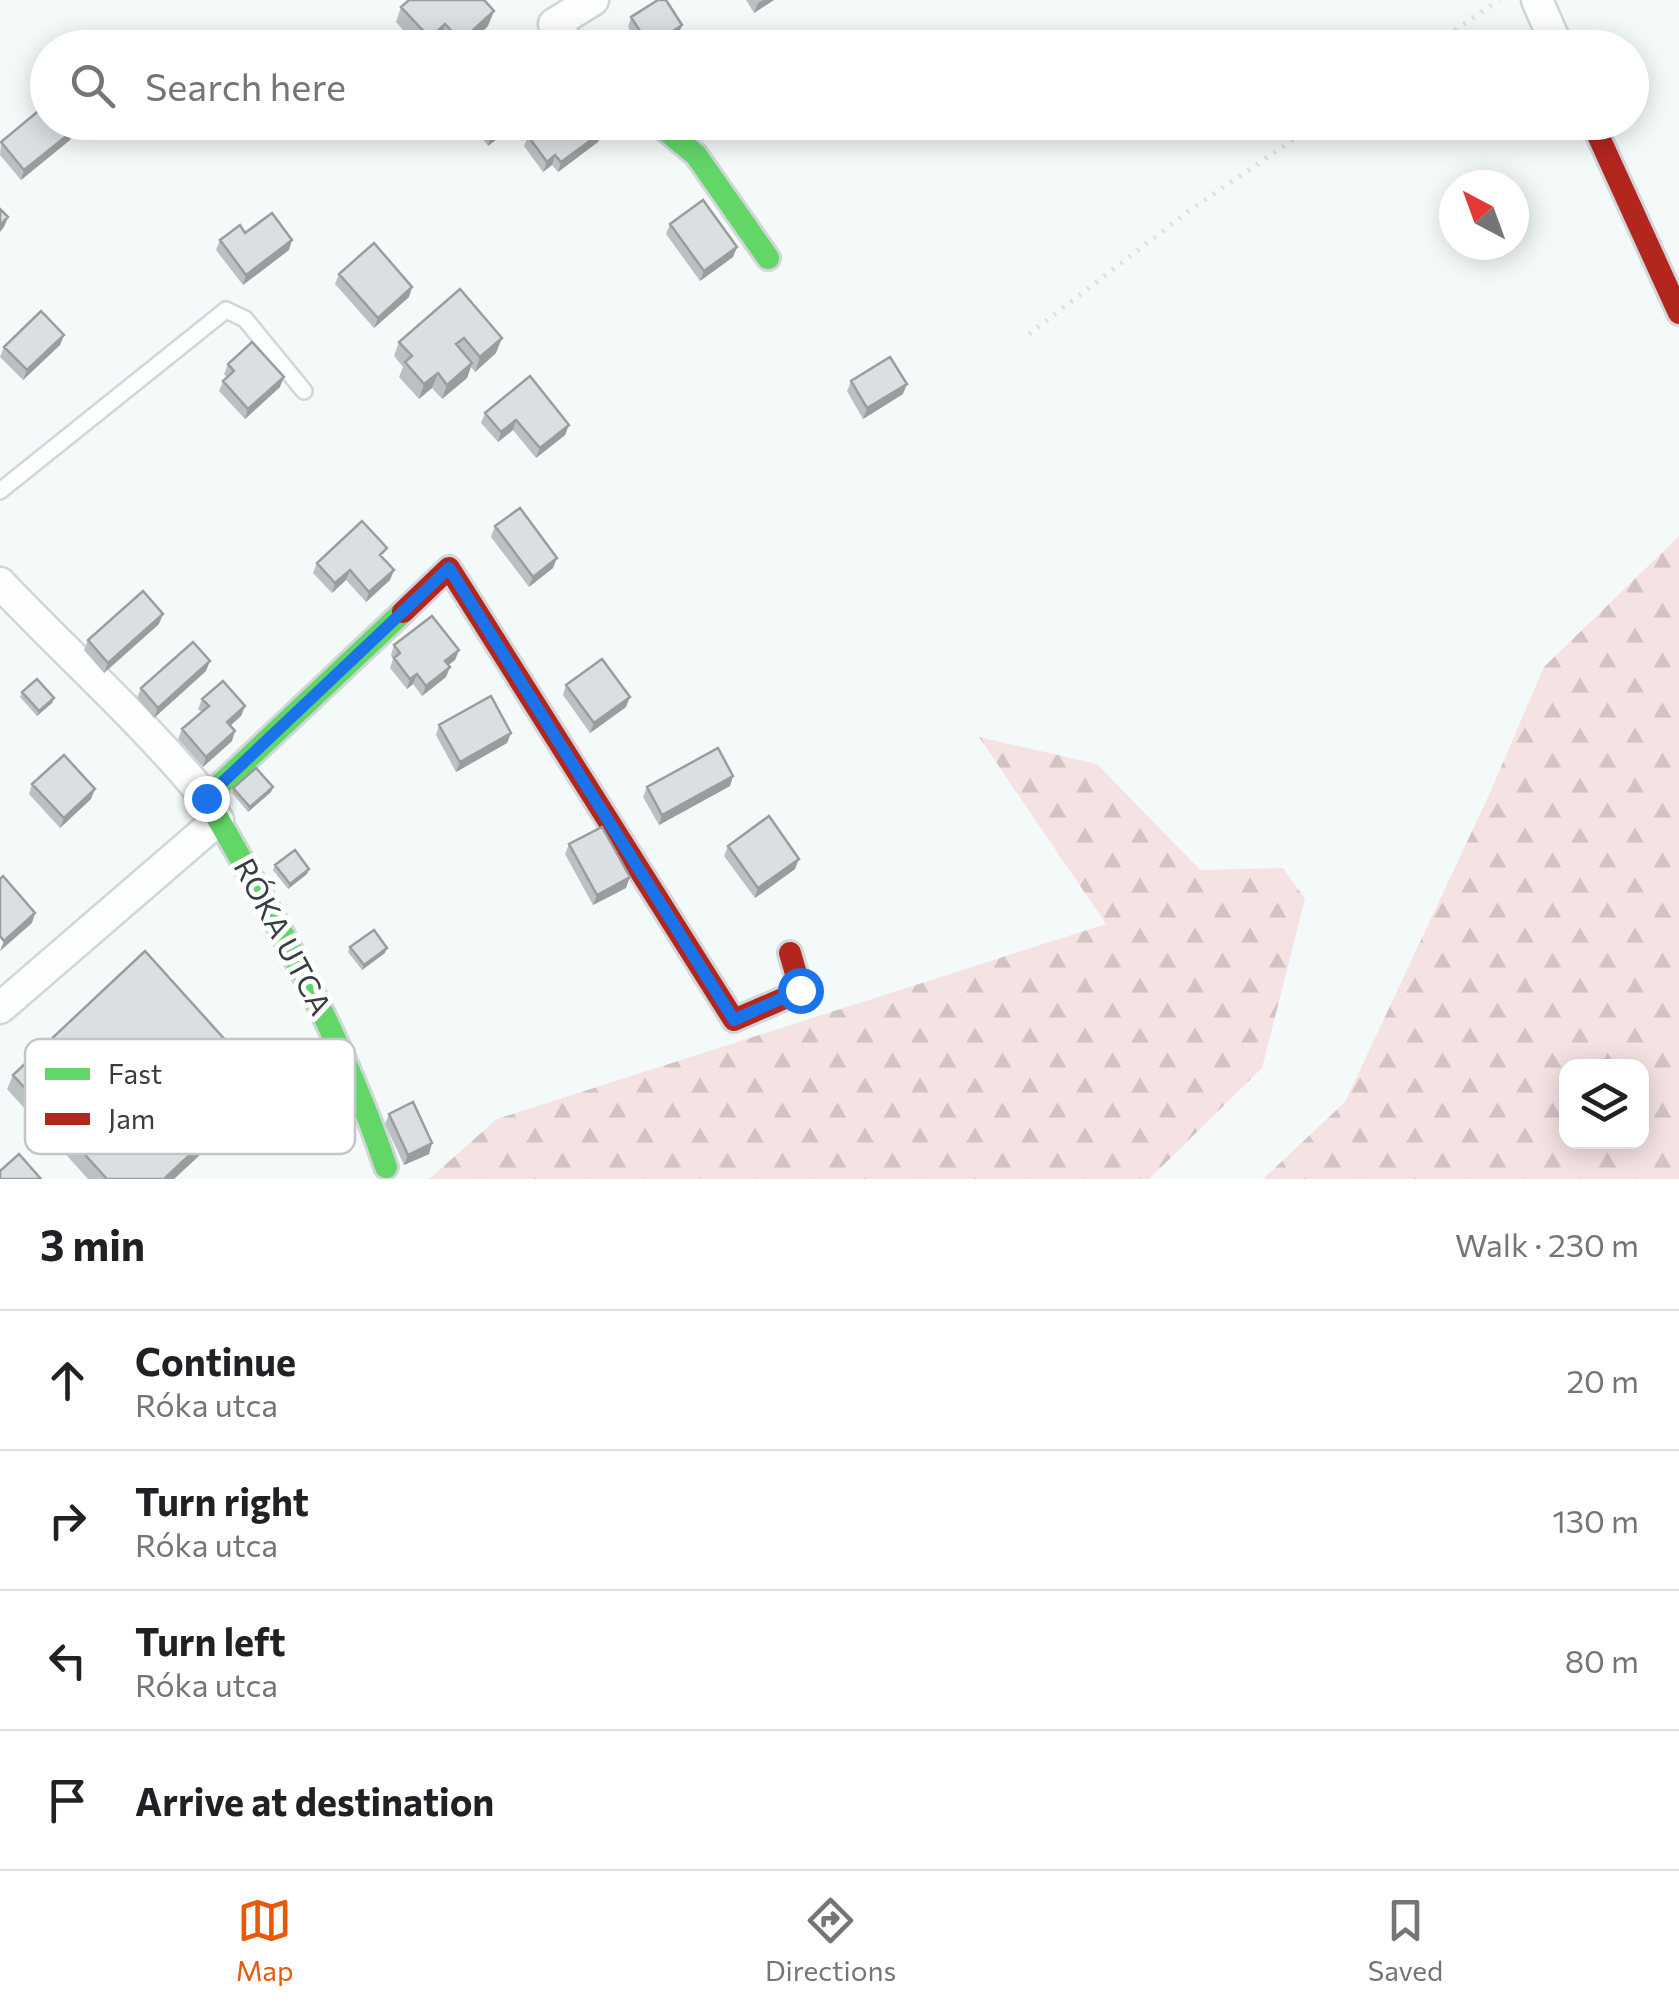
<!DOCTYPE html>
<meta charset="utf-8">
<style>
:root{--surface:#fff;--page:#f2f2f2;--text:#202124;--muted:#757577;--line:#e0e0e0;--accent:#ea580c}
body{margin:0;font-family:Commissioner,sans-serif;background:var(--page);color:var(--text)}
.controls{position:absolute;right:30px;bottom:30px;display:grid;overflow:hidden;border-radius:20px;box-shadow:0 5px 25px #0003}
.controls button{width:90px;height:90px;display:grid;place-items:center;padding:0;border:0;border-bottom:2px solid var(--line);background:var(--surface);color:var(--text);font:50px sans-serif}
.compass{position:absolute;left:1439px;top:170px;width:90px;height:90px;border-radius:50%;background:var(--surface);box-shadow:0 5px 25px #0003;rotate:319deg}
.stop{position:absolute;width:30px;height:30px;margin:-22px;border:8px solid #1a73e8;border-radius:50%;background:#fff}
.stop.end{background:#1a73e8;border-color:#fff;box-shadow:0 2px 10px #0008}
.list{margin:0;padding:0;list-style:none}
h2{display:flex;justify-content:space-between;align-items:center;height:130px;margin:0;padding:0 40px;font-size:42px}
h2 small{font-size:32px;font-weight:400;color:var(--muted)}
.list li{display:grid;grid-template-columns:65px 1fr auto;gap:30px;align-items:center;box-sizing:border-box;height:140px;padding:0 40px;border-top:2px solid var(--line)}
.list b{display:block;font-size:38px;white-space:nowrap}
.list p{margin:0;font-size:32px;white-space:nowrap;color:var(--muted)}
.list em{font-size:32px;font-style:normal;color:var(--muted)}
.icon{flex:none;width:55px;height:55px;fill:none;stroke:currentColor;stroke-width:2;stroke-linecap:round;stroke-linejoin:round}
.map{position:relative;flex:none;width:1679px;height:1179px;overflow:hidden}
.search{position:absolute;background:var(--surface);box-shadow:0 5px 25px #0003;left:30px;right:30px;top:30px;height:110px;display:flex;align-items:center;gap:25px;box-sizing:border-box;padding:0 35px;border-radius:55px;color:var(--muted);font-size:38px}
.sheet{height:690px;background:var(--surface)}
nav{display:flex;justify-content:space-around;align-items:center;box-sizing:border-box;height:140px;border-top:2px solid var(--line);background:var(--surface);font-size:28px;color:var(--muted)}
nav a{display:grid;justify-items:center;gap:5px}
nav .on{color:var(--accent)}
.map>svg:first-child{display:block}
.forest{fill:url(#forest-firs);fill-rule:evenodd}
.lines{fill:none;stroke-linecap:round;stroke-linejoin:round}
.lane-casing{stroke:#d1d6d8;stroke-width:20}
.street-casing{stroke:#d1d6d8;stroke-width:35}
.fast-casing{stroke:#d1d6d8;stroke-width:28}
.jam-casing{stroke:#d1d6d8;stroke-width:28}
.path{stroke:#e0e2e2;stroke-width:5;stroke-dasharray:2.5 8;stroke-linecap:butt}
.lane{stroke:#fdfefe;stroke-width:15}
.street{stroke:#fdfefe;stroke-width:30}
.fast{stroke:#63d668;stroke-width:22}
.jam{stroke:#b3261e;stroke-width:22}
.wall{fill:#bbc1c2}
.shaded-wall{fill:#999d9e}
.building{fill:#dae0e2;stroke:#999d9e;stroke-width:2.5}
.route{stroke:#1a73e8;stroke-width:12}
.labels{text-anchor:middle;stroke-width:10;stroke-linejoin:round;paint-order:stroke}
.street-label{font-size:30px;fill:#373d40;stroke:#fff}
.key{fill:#fff;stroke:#c3c5c6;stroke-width:2.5}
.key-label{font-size:28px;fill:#373d40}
</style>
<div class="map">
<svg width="1679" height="1179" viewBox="0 0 1679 1179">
<defs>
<pattern id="forest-firs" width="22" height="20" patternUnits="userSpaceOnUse" patternTransform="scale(2.5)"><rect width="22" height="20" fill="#f5e2e3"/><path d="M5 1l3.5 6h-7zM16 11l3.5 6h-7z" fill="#d3c3c4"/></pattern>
</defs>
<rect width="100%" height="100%" fill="#f4f9fa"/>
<!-- forest -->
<path class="forest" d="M1679,536V1179H1263L1345,1102L1489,795L1544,667ZM1642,1066V1142H1566V1066Z
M979,737L1097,764L1200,870L1283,868L1305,899L1262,1068L1149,1179H429L497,1119L1106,924Z"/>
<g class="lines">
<!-- lane casing -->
<g class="lane-casing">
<path id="lane" d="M0,491L226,310L245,319L304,391"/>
</g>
<!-- street casing -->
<g class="street-casing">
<path id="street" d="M1537,0L1558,48
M572,48L554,24L593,0
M0,583C68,655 143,721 206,798
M0,1008L218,820"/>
</g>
<!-- fast casing -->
<g class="fast-casing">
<path id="fast" d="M656,122L696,155L768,258
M386,1167C342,1036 275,917 206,798L403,612"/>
</g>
<!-- jam casing -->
<g class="jam-casing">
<path id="jam" d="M1592,122L1679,313
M403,612L449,568L734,1020L801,991L790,953"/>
</g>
<!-- path -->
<path class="path" d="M1429,48L1499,0
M1029,334L1190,210L1319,122"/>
<!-- lane -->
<use href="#lane" class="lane"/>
<!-- street -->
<use href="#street" class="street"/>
<!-- fast -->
<use href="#fast" class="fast"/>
<!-- jam -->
<use href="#jam" class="jam"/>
</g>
<!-- wall -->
<path class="wall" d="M746,0H774L754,13Z
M401,7L488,26L465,48H448L440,39L431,48H419L396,22Z
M631,17L682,25L678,35L670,41L674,48H641L628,27Z
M470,122H518L488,146Z
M74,130L70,140L21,180L0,155L1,142Z
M602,132L598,142L558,172L552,165L543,172L524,146L528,136Z
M670,224L737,247L733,257L700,281L666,234Z
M245,233L289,250L243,285L216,250L220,240Z
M339,274L412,287L409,297L374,328L335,284Z
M460,289L496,353L475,372L471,367L467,378L442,399L432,388L419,399L399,377L403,367L394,356L399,342Z
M64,335L60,345L23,380L0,357L4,347Z
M228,364L280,387L245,419L219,391L223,381L227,377L224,374Z
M530,376L565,435L536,458L513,430L498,442L481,423L485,413Z
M851,381L903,394L863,419L847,391Z
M495,526L553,568L529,587L491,537Z
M383,558L394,570L390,580L366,602L346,580L332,593L313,573L317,563Z
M159,624L104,673L84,650L88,640Z
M394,645L459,650L455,660L448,665L450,667L446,677L422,696L413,684L407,689L390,668L393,659L391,655Z
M206,671L154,718L137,698L141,688Z
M566,685L626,707L590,733L563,695Z
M22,692L54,698L52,703L37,716L20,697Z
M202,699L245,706L241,716L230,726L232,741L203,767L178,739L182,729L202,712L198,709Z
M439,725L511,733L507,743L456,772L436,735Z
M733,776L730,786L659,825L643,797L647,787Z
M32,784L91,799L60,828L29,794Z
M273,787L271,792L248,812L232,793L233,788Z
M569,844L626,888L593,905L565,854Z
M728,846L795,869L755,898L724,856Z
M275,865L309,869L307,874L288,889L273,870Z
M350,947L385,953L362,970L348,952Z
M13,1075L260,1099L174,1179H88L7,1089Z
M389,1114L432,1143L429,1154L404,1165L385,1124Z"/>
<!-- shaded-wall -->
<path class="shaded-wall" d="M763,0H774L754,13L758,3Z
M494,11L488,26L465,48H459L461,41Z
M445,24L440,39L431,48H427L430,38Z
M682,25L678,35L662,46L666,36Z
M509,122H518L488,146L491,136Z
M74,130L70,140L21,180L24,170Z
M602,132L598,142L558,172L561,162Z
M555,155L552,165L543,172L547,162Z
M8,217L4,227L0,232V225Z
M292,240L289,250L243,285L246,275Z
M737,247L733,257L700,281L704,271Z
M412,287L409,297L374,328L378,318Z
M64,335L60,345L23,380L27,370Z
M502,338L496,353L475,372L480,357Z
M472,363L467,378L442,399L447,385Z
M438,373L432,388L419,399L424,384Z
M284,377L280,387L245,419L248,409Z
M907,384L903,394L863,419L867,408Z
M516,420L513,430L498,442L501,432Z
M569,425L565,435L536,458L540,448Z
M557,558L553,568L529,587L533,577Z
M350,570L346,580L332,593L335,583Z
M394,570L390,580L366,602L369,592Z
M163,614L159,624L104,673L108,663Z
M459,650L455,660L441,671L445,661Z
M210,661L206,671L154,718L158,708Z
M450,667L446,677L422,696L426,686Z
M417,674L413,684L407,689L410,679Z
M630,697L626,707L590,733L594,723Z
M54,698L52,703L37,716L39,711Z
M245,706L241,716L223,732L227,722Z
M235,731L232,741L203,767L206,757Z
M511,733L507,743L456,772L460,762Z
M733,776L730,786L659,825L662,815Z
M273,787L271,792L248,812L250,807Z
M95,789L91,799L60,828L64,818Z
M799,859L795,869L755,898L758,888Z
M309,869L307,874L288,889L290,884Z
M630,877L626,888L593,905L597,895Z
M35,913L32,923L0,951L4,941Z
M387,948L385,953L362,970L364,965Z
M265,1084L260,1099L174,1179H164Z
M432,1143L429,1154L404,1165L408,1155Z"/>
<!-- building -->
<path class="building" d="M409,0H484L494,11L461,41L445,24L430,38L401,7Z
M658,0H666L682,25L666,36L674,48H651L631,17Z
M48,103V122H68L74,130L24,170L1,142Z
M481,122H509L491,136Z
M546,122H594L602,132L561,162L555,155L547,162L528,136Z
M703,200L737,247L704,271L670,224Z
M0,209L8,217L0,225Z
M272,213L292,240L246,275L220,240L240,225L245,233Z
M374,243L412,287L378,318L339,274Z
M460,289L502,338L480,357L464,338L456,344L472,363L447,385L438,373L424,384L405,362L412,356L399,342Z
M41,311L64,335L27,370L4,347Z
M252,342L284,377L248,409L223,381L234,371L228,364Z
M890,357L907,384L867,408L851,381Z
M530,376L569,425L540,448L516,420L501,432L485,413Z
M520,508L557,558L533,577L495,526Z
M362,521L387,548L380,555L394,570L369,592L350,570L335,583L317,563Z
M143,591L163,614L108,663L88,640Z
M432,616L459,650L445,661L450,667L426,686L417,674L410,679L394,658L400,653L394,645Z
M193,642L210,661L158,708L141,688Z
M602,659L630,697L594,723L566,685Z
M37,679L54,698L39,711L22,692Z
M223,681L245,706L227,722L235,731L206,757L182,729L209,706L202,699Z
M491,696L511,733L460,762L439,725Z
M718,748L733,776L662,815L647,787Z
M64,755L95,789L64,818L32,784Z
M256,768L273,787L250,807L233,788Z
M769,816L799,859L758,888L728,846Z
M602,827L630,877L597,895L569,844Z
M295,850L309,869L290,884L275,865Z
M3,876L35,913L4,941L0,936V879Z
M374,930L387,948L364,965L350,947Z
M145,951L265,1084L164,1179H107L13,1075Z
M413,1102L432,1143L408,1155L389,1114Z
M19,1154L41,1179H0V1171Z"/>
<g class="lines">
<!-- route -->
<path class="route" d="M206,798L449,568L734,1020L800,990"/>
</g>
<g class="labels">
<!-- street labels -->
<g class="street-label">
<text transform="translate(282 937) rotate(62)" y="10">RÓKA UTCA</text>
</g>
</g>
<!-- legend -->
<rect x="25" y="1039" width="330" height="115" rx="15" class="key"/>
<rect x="45" y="1068" width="45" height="12" fill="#63d668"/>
<rect x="45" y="1113" width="45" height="12" fill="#b3261e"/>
<g class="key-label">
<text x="108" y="1084">Fast</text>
<text x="108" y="1129">Jam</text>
</g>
</svg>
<div class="controls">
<button><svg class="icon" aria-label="layers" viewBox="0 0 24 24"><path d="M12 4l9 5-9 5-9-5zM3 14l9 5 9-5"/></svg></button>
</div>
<svg class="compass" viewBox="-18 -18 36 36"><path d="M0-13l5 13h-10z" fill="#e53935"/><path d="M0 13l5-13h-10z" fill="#757577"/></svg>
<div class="stop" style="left:800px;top:990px"></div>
<div class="stop end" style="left:206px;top:798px"></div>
<div class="search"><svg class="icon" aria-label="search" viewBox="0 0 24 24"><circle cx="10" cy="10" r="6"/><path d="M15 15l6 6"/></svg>Search here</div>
</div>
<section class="sheet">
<h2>3 min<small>Walk · 230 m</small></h2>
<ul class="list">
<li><svg class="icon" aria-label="ahead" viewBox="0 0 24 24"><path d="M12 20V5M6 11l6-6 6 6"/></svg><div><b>Continue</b><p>Róka utca</p></div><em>20 m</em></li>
<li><svg class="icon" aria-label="right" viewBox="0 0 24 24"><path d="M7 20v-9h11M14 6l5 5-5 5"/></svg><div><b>Turn right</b><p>Róka utca</p></div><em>130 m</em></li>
<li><svg class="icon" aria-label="left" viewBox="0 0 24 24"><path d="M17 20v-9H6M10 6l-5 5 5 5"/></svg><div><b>Turn left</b><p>Róka utca</p></div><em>80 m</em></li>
<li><svg class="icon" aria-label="arrive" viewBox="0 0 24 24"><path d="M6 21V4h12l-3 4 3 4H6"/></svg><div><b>Arrive at destination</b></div></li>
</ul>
</section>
<nav>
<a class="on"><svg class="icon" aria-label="map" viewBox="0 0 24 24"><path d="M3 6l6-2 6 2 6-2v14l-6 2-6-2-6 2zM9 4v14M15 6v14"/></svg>Map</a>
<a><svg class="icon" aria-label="directions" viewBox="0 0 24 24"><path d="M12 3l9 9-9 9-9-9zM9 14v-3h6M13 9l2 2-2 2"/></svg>Directions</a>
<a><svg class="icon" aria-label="saved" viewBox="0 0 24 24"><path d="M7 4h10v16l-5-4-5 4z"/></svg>Saved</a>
</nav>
